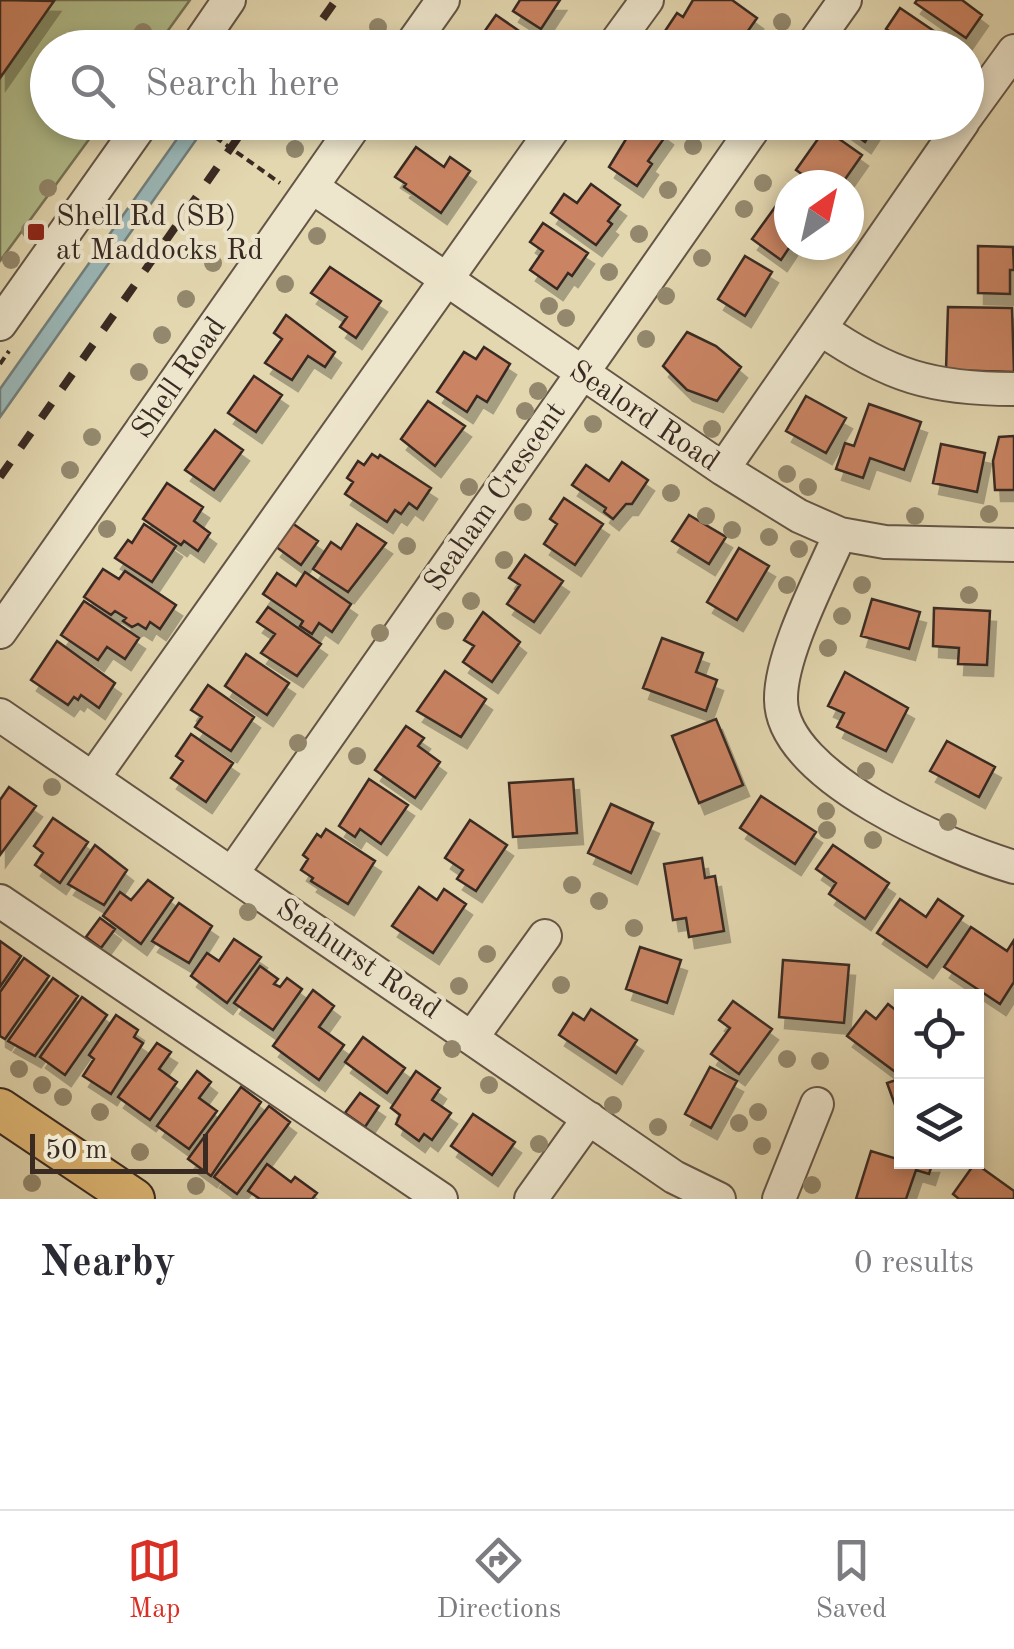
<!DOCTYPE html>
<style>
:root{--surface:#fff;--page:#f2f2f3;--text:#2b2b33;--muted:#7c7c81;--line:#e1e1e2;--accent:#d93025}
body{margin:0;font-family:"Old Standard TT",serif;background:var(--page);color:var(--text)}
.controls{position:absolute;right:30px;bottom:30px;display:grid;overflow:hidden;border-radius:0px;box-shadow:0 5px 15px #0003}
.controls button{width:90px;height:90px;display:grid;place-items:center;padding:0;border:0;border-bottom:2px solid var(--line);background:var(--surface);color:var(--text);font:50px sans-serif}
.compass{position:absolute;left:774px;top:170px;width:90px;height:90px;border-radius:50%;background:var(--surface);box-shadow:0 5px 15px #0003;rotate:34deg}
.scale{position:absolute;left:30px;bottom:25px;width:178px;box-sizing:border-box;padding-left:10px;border:5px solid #392a22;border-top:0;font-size:28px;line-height:35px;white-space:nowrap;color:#392a22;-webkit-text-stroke:8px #ede5cc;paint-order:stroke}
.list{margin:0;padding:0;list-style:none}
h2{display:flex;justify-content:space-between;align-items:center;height:130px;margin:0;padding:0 40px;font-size:42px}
h2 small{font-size:32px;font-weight:400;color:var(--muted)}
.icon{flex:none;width:55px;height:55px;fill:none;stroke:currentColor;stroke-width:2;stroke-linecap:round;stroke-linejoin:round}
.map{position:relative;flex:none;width:1014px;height:1199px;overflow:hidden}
.search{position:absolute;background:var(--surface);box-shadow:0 5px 15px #0003;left:30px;right:30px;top:30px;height:110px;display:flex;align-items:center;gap:25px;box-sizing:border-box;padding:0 35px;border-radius:55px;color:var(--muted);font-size:38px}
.sheet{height:310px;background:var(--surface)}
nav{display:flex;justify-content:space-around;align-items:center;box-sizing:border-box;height:140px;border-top:2px solid var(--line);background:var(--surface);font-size:28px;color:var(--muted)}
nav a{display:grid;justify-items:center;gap:5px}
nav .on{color:var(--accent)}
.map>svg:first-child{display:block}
.green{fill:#b2be8c;stroke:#767457;stroke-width:2.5}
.water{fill:#9ab7b7;stroke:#737f7b;stroke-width:2.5}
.building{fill:#ca8464;stroke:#392a22;stroke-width:2.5;filter:url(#shadow)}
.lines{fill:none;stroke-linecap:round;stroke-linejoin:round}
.minor-casing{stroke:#645546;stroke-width:36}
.major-casing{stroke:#392a22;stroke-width:44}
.path{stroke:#392a22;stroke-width:4;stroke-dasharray:8 5;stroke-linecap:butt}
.minor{stroke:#ede5cc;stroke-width:32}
.major{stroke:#e2bc78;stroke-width:40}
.rail{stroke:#392a22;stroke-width:8;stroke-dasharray:18 18;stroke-linecap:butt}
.tree{fill:#93886d}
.poi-dot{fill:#8f2418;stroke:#ede5cc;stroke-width:4}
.labels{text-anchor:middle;stroke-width:8;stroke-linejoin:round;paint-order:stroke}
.poi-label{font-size:30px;fill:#392a22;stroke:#ede5cc;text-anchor:start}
.street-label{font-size:30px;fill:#392a22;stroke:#ede5cc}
</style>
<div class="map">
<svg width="1014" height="1199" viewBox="0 0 1014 1199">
<defs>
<filter id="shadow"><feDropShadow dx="6" dy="11" stdDeviation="0" flood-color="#0004"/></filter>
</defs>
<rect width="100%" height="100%" fill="#e3d7b0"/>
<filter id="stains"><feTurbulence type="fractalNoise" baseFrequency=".002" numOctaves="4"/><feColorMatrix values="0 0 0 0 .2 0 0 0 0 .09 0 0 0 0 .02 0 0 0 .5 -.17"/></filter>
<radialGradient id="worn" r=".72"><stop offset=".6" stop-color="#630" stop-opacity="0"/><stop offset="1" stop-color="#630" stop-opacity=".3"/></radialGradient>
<!-- green -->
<path class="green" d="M0,0H190L156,47L48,48V122L101,123L0,261Z"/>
<!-- water -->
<path class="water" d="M189,122L208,123L0,417V389Z"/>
<!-- building -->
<path class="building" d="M0,0L54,1L0,78Z
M520,0H560L541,29L513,11Z
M693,0H732L757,18L736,48H682L663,34L677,13L683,17Z
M917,0H962L982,15L966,38L915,3Z
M900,8L959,48H904L907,43L886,29Z
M496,15L544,48H500L482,35Z
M643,122H651L667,134L648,161L652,164L637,186L609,167L634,126L639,129Z
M837,122H878L865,142Z
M825,129L862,155L841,185H817L796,170Z
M416,147L444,167L450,157L470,171L441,213L404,187L406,184L395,177Z
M591,184L620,205L608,221L612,224L596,245L551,213L564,194L577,203Z
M786,192L789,194L791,245L781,260L752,239Z
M543,223L588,253L572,276L568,273L557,289L530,270L543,251L530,242Z
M978,246L1013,247L1014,270H1010V294L978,293Z
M745,256L772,272L745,316L718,299Z
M330,267L381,301L356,338L340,327L347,317L311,293Z
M948,307L1012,308L1014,372L946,370Z
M286,315L335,352L325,367L308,356L292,380L265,363L282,339L274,333Z
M687,332L716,346L741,367L717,401L687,390L663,366Z
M484,347L510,364L487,402L477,396L467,412L437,392L464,352L476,359Z
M254,376L282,395L256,432L228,413Z
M806,396L846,418L826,453L786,431Z
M428,401L465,426L435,466L401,439Z
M869,404L921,422L904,470L870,458L863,478L836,469L845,443L854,446Z
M215,430L243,450L214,490L185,470Z
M1014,436V490H995L993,461L999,437Z
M941,444L985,453L977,492L933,483Z
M372,454L378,458L380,455L431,488L417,509L409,503L401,514L395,510L387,522L345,494L353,482L347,478L358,461L364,465Z
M622,462L648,480L632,504H626L613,519L604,512L606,508L572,485L586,465L609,481Z
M167,483L203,507L194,521L210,533L198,551L184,541L181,545L143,519Z
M564,498L603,524L575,565L544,544L557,524L550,519Z
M689,515L726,537L709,564L672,541Z
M292,523L318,541L301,565L275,546Z
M144,524L176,546L152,582L115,558L128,540L132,543Z
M357,524L386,543L348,592L313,569L331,542L341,549Z
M739,548L769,566L737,620L707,602Z
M525,555L563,581L534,622L507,604L520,585L509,578Z
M103,569L119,579L125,571L176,605L160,629L150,622L146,629L138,624L132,627L123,621L126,618L115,611L111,615L84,597Z
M305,572L351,604L332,632L319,623L312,634L300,626L303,621L263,594L277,573L296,586Z
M872,599L920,612L909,649L861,636Z
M84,601L139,638L125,659L107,647L98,660L61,635Z
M268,607L321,644L297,676L261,653L275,634L257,622Z
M934,608L990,611L987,665L958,664L959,648L933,646Z
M483,612L520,642L492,682L463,662L474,646L464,640Z
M662,638L703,653L696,672L717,680L706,711L643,688Z
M57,641L115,683L99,708L81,695L78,700L74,697L68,705L31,680Z
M246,654L289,683L267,715L225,686Z
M445,671L486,699L461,737L417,711Z
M845,672L908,708L886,751L837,727L844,713L828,706Z
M208,685L254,717L231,751L195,727L202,717L191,710Z
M716,719L743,785L699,803L672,736Z
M406,726L424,738L418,746L440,762L415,798L375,770Z
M191,734L233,763L206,802L171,778L183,761L176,756Z
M947,741L995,767L979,797L930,771Z
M369,779L408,805L381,844L360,829L355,837L339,826Z
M573,779L577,833L513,837L509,783Z
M9,787L36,806L0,855V800Z
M761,796L816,832L795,864L740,828Z
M611,804L653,823L631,873L588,853Z
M53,818L88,842L60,883L35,865L43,853L34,846Z
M470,820L507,845L476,891L457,879L463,870L445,858Z
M326,829L375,861L348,904L311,881L313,878L301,870L308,859L303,855L317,834L321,837Z
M95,845L127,870L104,905L68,884Z
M833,845L889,883L865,919L829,894L836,883L816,869Z
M702,858L705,878L715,876L724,931L689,937L686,918L673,920L664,864Z
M148,880L173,898L141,944L103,916L120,892L131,900Z
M419,887L437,900L444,889L466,904L433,953L392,926Z
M900,899L926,917L938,899L963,916L927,967L877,933Z
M179,903L212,926L189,963L152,941Z
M100,918L115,929L101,948L86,937Z
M971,927L1007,951L1014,940V982L1000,1004L944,967Z
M234,939L261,957L227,1003L191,976L207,953L219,961Z
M0,941L21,956L0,987Z
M640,947L681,960L667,1003L626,989Z
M24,958L49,976L5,1039L0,1036V992Z
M783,960L849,965L844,1023L779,1017Z
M260,966L278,979L274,984L280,987L287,978L302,989L273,1030L234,1003Z
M53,978L78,996L35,1056L8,1041Z
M313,990L334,1006L319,1027L344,1045L319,1080L273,1046Z
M82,997L107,1015L65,1075L40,1057Z
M733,1001L772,1029L739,1074L711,1054L730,1028L719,1020Z
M888,1004L902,1015V1069L898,1074L847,1036L866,1011L876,1019Z
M591,1009L637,1040L616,1073L559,1035L573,1013L584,1020Z
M116,1015L138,1030L134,1037L143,1043L111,1094L83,1076L94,1059L89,1055Z
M363,1037L405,1068L387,1093L345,1062Z
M157,1043L171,1052L159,1069L177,1082L150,1120L118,1097Z
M710,1067L737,1081L711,1128L685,1114Z
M197,1071L211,1082L199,1098L217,1111L189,1149L157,1126Z
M416,1071L440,1088L432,1100L451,1113L432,1140L424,1134L419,1141L396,1124L400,1115L391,1108Z
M902,1078V1124L887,1083Z
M241,1087L261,1102L211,1176L188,1159Z
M360,1093L379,1106L365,1127L345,1113Z
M269,1106L290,1122L237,1194L214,1177Z
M473,1114L515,1142L492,1175L451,1146Z
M900,1150L902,1162H933L929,1174L916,1170L906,1199H856L871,1151L897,1159Z
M975,1163L1014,1191V1199H959L953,1194Z
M267,1164L291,1182L295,1177L317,1193L312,1199H260L248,1191Z"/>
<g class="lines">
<!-- minor casing -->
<g class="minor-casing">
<path id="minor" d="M196,48L229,0
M409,48L443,0
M612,48L647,0
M811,48L845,0
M966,117L1014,51
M312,187L723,469L799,516L840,534L885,542L1014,545
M0,324L143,122
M821,329C889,376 932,389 1014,389
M723,469L963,122
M840,534C821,578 780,655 781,700C782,778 950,848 1014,867
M0,632L357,122
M0,715L674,1177L719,1199
M93,778L558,122
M233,872L758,122
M0,901L441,1199
M473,1036L545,936
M531,1199L589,1118
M779,1199L817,1104"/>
</g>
<!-- major casing -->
<g class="major-casing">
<path id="major" d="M0,1109L134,1199"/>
</g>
<!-- path -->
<path class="path" d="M194,122L280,183
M0,364L9,351"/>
<!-- minor -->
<use href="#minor" class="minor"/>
<!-- major -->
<use href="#major" class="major"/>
<!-- rail -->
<path class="rail" d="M302,48L336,0
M0,477L249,122"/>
</g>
<!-- trees -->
<g class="tree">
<circle cx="782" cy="22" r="9"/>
<circle cx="378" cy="27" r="9"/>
<circle cx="143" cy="32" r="9"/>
<circle cx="693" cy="146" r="9"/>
<circle cx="295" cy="149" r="9"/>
<circle cx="763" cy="183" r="9"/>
<circle cx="48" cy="188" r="9"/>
<circle cx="668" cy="190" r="9"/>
<circle cx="744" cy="209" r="9"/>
<circle cx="30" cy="230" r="9"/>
<circle cx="639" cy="234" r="9"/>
<circle cx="317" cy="236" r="9"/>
<circle cx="702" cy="258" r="9"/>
<circle cx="11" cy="260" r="9"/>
<circle cx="213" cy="263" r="9"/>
<circle cx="609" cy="272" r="9"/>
<circle cx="285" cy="284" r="9"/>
<circle cx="666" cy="296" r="9"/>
<circle cx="186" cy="299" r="9"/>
<circle cx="549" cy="306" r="9"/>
<circle cx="566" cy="318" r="9"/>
<circle cx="162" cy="335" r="9"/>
<circle cx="646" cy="339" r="9"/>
<circle cx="139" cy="372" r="9"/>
<circle cx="538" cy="391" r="9"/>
<circle cx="525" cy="411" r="9"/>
<circle cx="593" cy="424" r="9"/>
<circle cx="712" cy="429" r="9"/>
<circle cx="92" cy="437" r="9"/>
<circle cx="70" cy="470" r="9"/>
<circle cx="787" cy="474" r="9"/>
<circle cx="469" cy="487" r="9"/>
<circle cx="808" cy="487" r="9"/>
<circle cx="671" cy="493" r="9"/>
<circle cx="523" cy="512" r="9"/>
<circle cx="989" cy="514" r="9"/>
<circle cx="706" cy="516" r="9"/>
<circle cx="915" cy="516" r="9"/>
<circle cx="107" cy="529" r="9"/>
<circle cx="732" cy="530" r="9"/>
<circle cx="769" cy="537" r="9"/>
<circle cx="407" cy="546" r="9"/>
<circle cx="799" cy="549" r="9"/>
<circle cx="504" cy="560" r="9"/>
<circle cx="787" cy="585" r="9"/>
<circle cx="862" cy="585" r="9"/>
<circle cx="969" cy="595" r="9"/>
<circle cx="471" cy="601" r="9"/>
<circle cx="842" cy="616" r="9"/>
<circle cx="445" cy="621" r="9"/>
<circle cx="380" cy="633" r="9"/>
<circle cx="828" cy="648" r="9"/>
<circle cx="298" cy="743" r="9"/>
<circle cx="357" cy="756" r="9"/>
<circle cx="866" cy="771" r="9"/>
<circle cx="52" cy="787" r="9"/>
<circle cx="826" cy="811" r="9"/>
<circle cx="948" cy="822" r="9"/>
<circle cx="827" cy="830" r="9"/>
<circle cx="873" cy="840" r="9"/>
<circle cx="572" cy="885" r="9"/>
<circle cx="599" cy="901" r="9"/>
<circle cx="248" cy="912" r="9"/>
<circle cx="634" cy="928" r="9"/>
<circle cx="487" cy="954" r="9"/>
<circle cx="561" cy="985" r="9"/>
<circle cx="459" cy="986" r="9"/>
<circle cx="452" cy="1049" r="9"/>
<circle cx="787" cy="1059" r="9"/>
<circle cx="820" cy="1061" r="9"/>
<circle cx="19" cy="1069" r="9"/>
<circle cx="42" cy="1085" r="9"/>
<circle cx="489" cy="1085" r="9"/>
<circle cx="63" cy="1097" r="9"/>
<circle cx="613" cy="1105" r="9"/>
<circle cx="100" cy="1112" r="9"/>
<circle cx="758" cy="1112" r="9"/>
<circle cx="739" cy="1123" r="9"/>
<circle cx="658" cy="1127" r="9"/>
<circle cx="539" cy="1144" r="9"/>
<circle cx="762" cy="1146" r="9"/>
<circle cx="140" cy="1152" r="9"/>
<circle cx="32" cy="1183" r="9"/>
<circle cx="812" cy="1185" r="9"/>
<circle cx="196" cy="1186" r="9"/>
</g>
<!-- markers -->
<rect class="poi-dot" x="26" y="222" width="20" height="20" rx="5"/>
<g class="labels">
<!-- poi labels -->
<g class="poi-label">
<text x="56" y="225">Shell Rd (SB)<tspan x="56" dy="34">at Maddocks Rd</tspan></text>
</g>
<!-- street labels -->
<g class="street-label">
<text transform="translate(178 377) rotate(-55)" y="10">Shell Road</text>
<text transform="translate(645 415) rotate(34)" y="10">Sealord Road</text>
<text transform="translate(494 496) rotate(-55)" y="10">Seaham Crescent</text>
<text transform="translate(359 958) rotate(34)" y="10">Seahurst Road</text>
</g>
</g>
<rect width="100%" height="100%" filter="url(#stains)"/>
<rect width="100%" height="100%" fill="url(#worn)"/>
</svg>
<div class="controls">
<button><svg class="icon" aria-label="locate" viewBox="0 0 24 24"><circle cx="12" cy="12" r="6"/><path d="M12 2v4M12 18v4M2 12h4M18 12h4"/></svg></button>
<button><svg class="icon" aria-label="layers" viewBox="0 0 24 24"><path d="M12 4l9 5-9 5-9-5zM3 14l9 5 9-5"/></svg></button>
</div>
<svg class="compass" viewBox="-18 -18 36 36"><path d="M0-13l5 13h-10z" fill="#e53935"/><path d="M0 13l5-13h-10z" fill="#7c7c81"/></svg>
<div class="scale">50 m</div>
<div class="search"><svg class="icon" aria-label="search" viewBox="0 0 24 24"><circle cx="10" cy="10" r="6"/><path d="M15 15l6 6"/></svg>Search here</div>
</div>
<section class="sheet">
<h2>Nearby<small>0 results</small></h2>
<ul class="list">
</ul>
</section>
<nav>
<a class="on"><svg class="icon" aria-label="map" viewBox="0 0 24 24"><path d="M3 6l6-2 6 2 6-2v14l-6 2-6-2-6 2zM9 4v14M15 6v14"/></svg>Map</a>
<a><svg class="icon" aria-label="directions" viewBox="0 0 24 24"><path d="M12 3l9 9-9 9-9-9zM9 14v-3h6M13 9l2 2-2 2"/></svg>Directions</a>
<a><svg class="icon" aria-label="saved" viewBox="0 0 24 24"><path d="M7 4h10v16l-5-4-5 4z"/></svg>Saved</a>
</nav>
